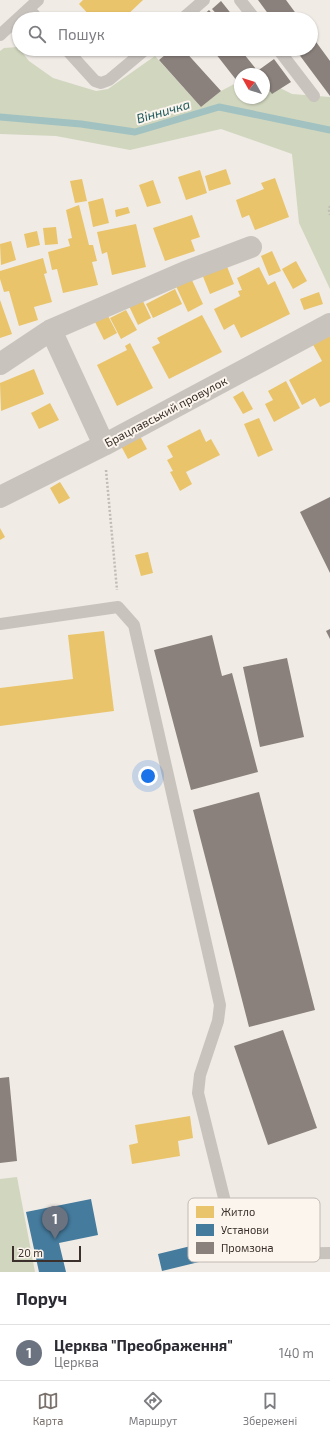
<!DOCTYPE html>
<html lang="uk">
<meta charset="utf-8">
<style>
:root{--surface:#fff;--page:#f2f2f3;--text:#2b2b33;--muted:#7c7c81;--line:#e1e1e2;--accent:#7a716c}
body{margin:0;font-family:"Exo 2",sans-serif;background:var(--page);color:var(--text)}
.compass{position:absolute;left:234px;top:68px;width:36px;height:36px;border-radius:50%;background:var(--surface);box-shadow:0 1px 3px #0004;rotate:309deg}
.scale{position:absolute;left:12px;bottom:10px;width:69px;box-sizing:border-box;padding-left:4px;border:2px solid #3b302b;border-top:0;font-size:11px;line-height:14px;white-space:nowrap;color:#3b302b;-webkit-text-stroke:3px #fbf5ee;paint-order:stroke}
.you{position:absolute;left:148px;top:776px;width:14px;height:14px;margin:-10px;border:3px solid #fff;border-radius:50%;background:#1a73e8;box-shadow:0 0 0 6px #1a73e833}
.badge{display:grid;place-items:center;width:26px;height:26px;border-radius:50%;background:var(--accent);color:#fff;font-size:13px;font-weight:700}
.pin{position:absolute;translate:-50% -33px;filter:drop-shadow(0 1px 2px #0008)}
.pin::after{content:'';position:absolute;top:21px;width:14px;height:12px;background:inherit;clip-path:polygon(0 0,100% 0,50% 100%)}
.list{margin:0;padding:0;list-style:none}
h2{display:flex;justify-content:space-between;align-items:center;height:52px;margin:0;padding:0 16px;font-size:17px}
h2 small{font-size:13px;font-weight:400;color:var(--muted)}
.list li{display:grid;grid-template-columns:26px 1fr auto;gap:12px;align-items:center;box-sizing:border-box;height:56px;padding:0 16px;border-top:1px solid var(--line)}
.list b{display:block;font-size:15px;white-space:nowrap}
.list p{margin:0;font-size:13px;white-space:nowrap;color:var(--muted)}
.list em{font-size:13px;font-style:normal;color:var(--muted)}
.icon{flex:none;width:22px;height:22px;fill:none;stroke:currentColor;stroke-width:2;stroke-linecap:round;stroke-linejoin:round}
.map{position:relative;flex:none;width:330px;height:1272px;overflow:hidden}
.search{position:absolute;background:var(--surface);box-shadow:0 1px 3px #0004;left:12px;right:12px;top:12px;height:44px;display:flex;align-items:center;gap:10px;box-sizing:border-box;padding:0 14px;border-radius:22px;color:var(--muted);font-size:15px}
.sheet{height:108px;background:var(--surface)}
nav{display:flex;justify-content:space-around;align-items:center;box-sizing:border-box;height:56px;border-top:1px solid var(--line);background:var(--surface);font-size:11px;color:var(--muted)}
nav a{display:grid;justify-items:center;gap:2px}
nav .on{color:var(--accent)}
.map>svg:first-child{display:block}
.green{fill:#d1d6bf}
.homes{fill:#e9c46a}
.public{fill:#457b9d}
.industry{fill:#8a817c}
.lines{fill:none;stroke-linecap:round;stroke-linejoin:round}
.stream{stroke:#a1c2c1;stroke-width:7}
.path{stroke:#c2bbb6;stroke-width:2.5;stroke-dasharray:2 2;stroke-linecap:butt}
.lane{stroke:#c9c3be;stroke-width:12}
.street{stroke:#c9c3be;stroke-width:22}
.labels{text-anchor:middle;stroke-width:4;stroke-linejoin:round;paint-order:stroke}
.street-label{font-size:12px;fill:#3b302b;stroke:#fbf5ee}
.water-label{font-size:13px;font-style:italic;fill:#1f5a5e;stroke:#fbf5ee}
.key{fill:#fbf5ee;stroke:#c1bab4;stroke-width:1}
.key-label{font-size:11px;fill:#3b302b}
</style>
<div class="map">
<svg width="330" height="1272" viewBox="0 0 330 1272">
<rect width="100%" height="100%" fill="#f0ebe5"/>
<!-- green -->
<path class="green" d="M18,47L29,61L53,78L96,91L108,89L155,56L201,107L221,91L240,81V98H264V80L292,94L330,97V289L299,223L292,154L221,129L130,150L56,136L0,134V51L4,48Z
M17,1177L35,1272H0V1179Z"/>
<!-- homes -->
<path class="homes" d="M83,0H143L123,19H93L79,4Z
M226,169L231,184L209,191L205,176Z
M200,170L207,193L186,200L178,177Z
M275,178L289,217L255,230L249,215L242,218L236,200L264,189L261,183Z
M82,179L87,201L75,203L70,181Z
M153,180L161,203L147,207L139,185Z
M103,198L109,223L93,227L88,202Z
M79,205L89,245H93L97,261L92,262L98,285L63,293L57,269L52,270L48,252L70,246L68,239L72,238L66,210Z
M128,207L130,213L116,217L115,210Z
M192,215L200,237L191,240L195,251L165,261L153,228Z
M136,224L146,267L112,275L107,252L102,254L97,232Z
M56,227L58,244L45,245L43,228Z
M37,231L40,245L27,248L24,234Z
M11,241L16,260L1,265L0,244Z
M272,251L281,271L269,276L261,256Z
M43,258L47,273L44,274L52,302L34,307L38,320L19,326L9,291L4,292L0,279V271Z
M296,261L307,281L293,289L282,269Z
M226,264L234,284L210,294L202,274Z
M259,267L268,285L275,281L290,314L241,338L234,324L224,330L214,309L240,296L238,291L242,290L237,278Z
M191,278L203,304L188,312L176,286Z
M175,289L182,304L153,318L146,304Z
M319,292L323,304L304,310L300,299Z
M141,297L151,318L138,325L128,304Z
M0,300L12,334L0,338Z
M126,310L137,330L121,339L110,318Z
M107,314L117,333L104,340L94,320Z
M202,315L222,352L169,379L152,347L160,343L157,338Z
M330,331V402L320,407L315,398L302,405L289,380L322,361L311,341Z
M130,343L153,388L117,406L97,365L127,350L125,346Z
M34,369L44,394L1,411L0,383Z
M286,381L300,408L274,422L265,404L273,400L268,391Z
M243,391L253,409L243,414L233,397Z
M50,403L59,420L39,429L31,413Z
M259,418L273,450L258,457L244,424Z
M200,429L206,442L211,439L220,455L186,472L192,484L180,491L170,472L173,471L167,460L173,457L167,446Z
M140,436L147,449L128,459L121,446Z
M60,482L70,498L59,504L50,488Z
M0,528L5,537L0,540Z
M148,552L153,573L141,576L135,555Z
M104,631L114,711L0,726V688L73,679L68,635Z
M190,1116L193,1138L178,1141L180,1156L132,1164L129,1145L138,1143L135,1125Z"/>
<!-- public -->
<path class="public" d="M91,1199L98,1235L59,1243L66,1272H39L26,1212Z
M195,1245L199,1262L162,1271L158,1254Z"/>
<!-- industry -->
<path class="industry" d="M258,0H286L300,19H272Z
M221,1L233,16L229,19H221L212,9Z
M209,10L217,19H199Z
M243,14L246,19H236Z
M311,35L330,61V96L295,49H311Z
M172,49H183L221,91L201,107L159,60Z
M212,49H240L256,69L248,74H240V79L237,81Z
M243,49H253L247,54Z
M274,59L291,82L272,94L264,83V74H257L256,72Z
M330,497V573L300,512Z
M330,629V639L326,631Z
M212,635L222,676L232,673L258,772L191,790L154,650Z
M287,658L304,737L260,747L243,667Z
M259,792L315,1010L249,1027L193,810Z
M283,1030L317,1128L268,1145L234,1046Z
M9,1077L17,1161L0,1163V1078Z"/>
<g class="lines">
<!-- stream -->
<path class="stream" d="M0,117L81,124L135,132L219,107L330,130"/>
<!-- path -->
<path class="path" d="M330,206L329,210L330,215
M106,470L117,590"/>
<!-- lane -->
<path class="lane" d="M240,0L255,19
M29,9L38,19
M182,19L204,0
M0,35L38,0
M66,49L95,81L101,83L109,80L146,49
M278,49L314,96
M0,624L118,607L134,625L220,1005L218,1021L200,1075L198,1093L234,1238L239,1248L250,1254L330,1253"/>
<!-- street -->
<path class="street" d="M51,330L104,445
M0,364L51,330L185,272L251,247
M0,497L104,445L330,324"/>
</g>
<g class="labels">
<!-- street labels -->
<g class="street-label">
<text transform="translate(166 412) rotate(-28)" y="4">Брацлавський провулок</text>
</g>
<!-- water labels -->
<g class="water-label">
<text transform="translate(163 111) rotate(-16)" y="5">Вінничка</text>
</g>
</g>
<!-- legend -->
<rect x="188" y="1198" width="132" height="64" rx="6" class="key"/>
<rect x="196" y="1206" width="18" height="12" fill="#e9c46a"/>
<rect x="196" y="1224" width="18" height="12" fill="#457b9d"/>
<rect x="196" y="1242" width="18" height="12" fill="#8a817c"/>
<g class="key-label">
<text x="221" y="1216">Житло</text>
<text x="221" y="1234">Установи</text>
<text x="221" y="1252">Промзона</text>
</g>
</svg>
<svg class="compass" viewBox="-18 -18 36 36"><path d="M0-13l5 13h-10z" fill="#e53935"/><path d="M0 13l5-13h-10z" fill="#7c7c81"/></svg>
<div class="scale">20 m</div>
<div class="you"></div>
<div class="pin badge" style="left:55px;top:1239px;background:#6b7280">1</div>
<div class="search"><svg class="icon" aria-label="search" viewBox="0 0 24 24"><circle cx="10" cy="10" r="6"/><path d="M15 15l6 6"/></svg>Пошук</div>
</div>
<section class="sheet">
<h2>Поруч<small></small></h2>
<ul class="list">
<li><span class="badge" style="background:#6b7280">1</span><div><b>Церква &quot;Преображення&quot;</b><p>Церква</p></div><em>140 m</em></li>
</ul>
</section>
<nav>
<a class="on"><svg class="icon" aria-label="map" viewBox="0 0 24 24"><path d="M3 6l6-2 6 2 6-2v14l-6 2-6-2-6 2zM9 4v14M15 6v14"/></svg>Карта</a>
<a><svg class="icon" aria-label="directions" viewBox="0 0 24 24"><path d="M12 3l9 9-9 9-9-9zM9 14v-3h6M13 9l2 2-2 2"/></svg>Маршрут</a>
<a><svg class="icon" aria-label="saved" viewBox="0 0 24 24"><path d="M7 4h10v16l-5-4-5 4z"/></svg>Збережені</a>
</nav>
